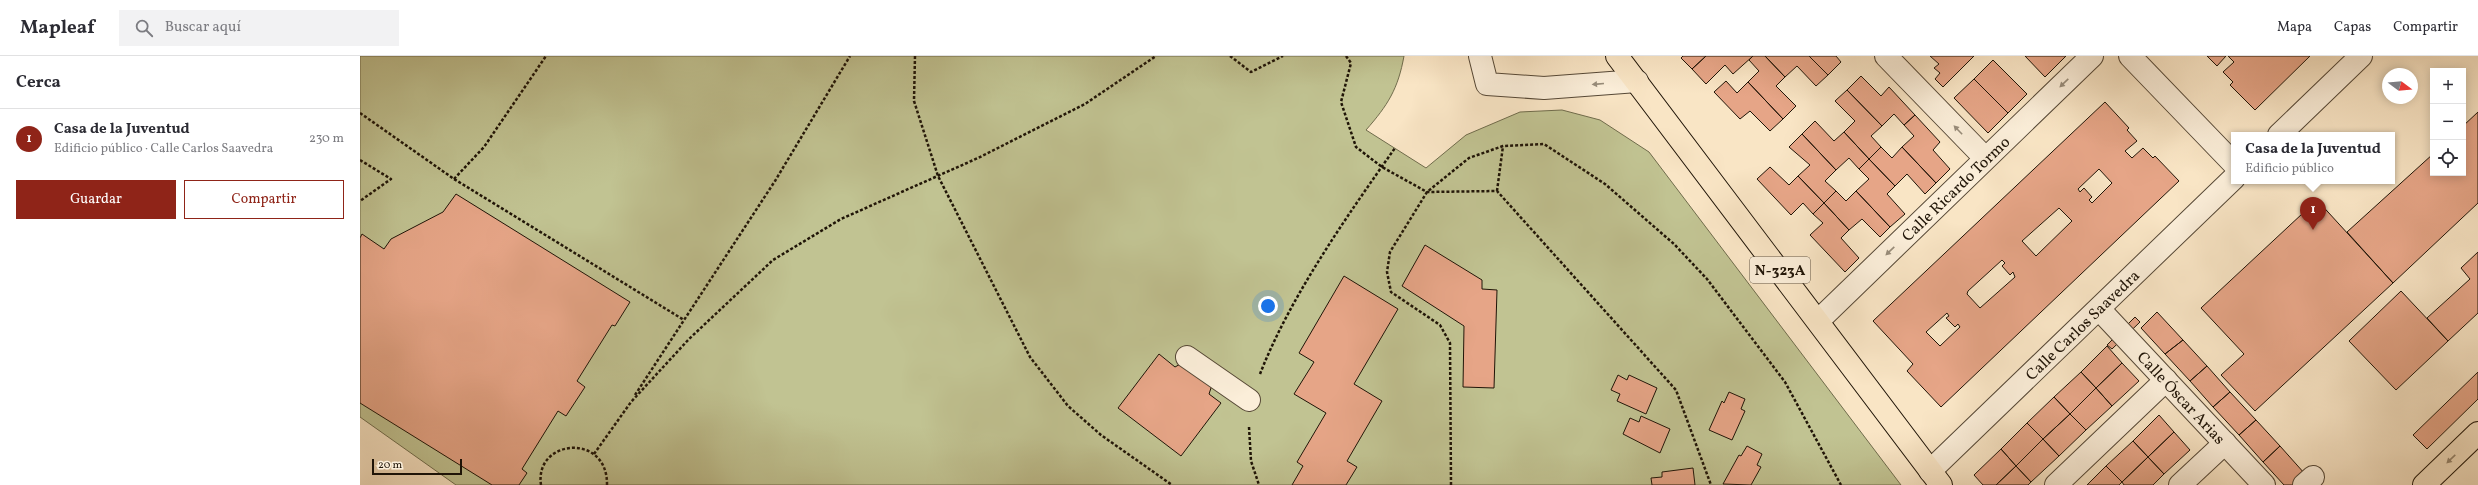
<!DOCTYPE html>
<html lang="es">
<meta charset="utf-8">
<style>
:root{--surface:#fff;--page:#f2f2f3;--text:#2b2b33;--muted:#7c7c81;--line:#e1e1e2;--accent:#8f2418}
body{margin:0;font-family:Vollkorn,serif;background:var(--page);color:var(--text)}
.controls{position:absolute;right:12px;top:12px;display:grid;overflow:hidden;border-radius:0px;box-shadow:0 2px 10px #0003}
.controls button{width:36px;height:36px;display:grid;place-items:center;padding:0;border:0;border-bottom:1px solid var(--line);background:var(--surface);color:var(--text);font:20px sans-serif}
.compass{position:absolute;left:2022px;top:12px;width:36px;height:36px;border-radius:50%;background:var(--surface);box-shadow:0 2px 10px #0003;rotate:106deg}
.scale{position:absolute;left:12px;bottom:10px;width:90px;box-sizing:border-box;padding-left:4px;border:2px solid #1f1407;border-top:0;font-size:11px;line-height:14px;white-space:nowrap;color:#1f1407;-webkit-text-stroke:3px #fbeed9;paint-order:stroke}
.you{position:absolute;left:908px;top:250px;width:14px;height:14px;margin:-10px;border:3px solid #fff;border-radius:50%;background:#1a73e8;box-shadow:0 0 0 6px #1a73e833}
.badge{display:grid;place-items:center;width:26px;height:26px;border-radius:50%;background:var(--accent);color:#fff;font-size:13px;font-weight:700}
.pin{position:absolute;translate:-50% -33px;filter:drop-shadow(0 1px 2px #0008)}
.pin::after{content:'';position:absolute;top:21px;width:14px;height:12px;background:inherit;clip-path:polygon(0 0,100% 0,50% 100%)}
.popup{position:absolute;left:1871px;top:76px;width:164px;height:52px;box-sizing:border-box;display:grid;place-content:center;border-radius:0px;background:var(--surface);filter:drop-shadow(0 1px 3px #0005);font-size:13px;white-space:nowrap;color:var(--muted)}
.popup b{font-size:15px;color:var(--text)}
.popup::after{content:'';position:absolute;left:50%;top:100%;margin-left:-8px;border:8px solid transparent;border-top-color:var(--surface)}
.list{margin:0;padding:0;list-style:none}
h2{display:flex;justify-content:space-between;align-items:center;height:52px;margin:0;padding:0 16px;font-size:17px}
h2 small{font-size:13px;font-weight:400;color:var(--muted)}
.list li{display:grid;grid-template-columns:26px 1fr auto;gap:12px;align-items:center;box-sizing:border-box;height:60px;padding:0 16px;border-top:1px solid var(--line)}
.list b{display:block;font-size:15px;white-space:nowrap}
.list p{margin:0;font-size:13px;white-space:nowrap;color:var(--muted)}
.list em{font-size:13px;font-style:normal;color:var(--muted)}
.actions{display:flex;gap:8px;padding:12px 16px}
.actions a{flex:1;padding:9px 0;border:1px solid var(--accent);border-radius:0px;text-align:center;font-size:14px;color:var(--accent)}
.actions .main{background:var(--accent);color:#fff}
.icon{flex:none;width:22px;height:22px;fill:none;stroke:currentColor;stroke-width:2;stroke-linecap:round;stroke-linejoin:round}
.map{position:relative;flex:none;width:2118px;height:429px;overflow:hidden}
header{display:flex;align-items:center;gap:24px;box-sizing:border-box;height:56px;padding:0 20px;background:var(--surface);border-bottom:1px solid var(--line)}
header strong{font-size:19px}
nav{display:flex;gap:22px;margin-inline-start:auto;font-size:14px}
.search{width:280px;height:36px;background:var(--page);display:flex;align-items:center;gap:10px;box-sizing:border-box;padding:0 14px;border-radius:0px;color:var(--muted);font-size:15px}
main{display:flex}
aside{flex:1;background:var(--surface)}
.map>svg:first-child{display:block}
.green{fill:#c1c392;stroke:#706c4c}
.building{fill:#e6a587;stroke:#1f1407;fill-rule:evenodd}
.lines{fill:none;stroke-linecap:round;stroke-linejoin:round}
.minor-casing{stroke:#564836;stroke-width:24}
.major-casing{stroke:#1f1407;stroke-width:24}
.path{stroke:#1f1407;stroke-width:2.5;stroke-dasharray:3 2;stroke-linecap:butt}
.minor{stroke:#fbeed9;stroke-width:22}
.major{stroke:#f9e5c5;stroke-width:22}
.oneway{fill:#988c7a}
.oneway2{fill:#978770}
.labels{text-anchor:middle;stroke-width:3.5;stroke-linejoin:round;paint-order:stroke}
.shield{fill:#fbeed9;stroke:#615546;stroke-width:1}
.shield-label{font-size:15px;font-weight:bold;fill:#1f1407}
.street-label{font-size:16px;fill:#1f1407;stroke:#fbeed9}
</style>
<header>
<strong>Mapleaf</strong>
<div class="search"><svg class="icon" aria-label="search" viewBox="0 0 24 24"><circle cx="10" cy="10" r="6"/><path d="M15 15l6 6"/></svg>Buscar aquí</div>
<nav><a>Mapa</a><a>Capas</a><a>Compartir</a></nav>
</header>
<main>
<aside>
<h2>Cerca<small></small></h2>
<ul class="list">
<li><span class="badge">1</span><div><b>Casa de la Juventud</b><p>Edificio público · Calle Carlos Saavedra</p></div><em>230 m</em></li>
</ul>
<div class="actions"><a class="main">Guardar</a><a>Compartir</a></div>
</aside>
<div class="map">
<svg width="2118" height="429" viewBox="0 0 2118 429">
<rect width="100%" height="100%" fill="#f9e5c5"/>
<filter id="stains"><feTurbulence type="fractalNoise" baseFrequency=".005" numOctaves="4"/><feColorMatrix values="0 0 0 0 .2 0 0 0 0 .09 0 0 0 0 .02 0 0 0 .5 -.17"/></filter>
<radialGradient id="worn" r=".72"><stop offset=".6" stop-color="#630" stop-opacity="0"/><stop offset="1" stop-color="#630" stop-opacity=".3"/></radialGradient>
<!-- green -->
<path class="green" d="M0,0H1044C1038,33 1028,49 1006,74L1066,112L1106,79L1160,56L1202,54L1240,64L1289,96L1541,429H96L0,361Z"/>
<!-- building -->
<path class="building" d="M1323,0H1346L1332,13L1321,2Z
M1346,0H1393L1373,18L1365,9L1346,28L1332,13Z
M1393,0H1405L1425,21L1416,30L1436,50L1423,63L1388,26L1399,15L1389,4Z
M1405,0H1449L1468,19L1456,30L1437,10L1425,21Z
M1449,0H1476L1481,6L1468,19Z
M1570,0H1614L1583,31L1575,23L1580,17L1574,12L1579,8Z
M1665,0H1706L1685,21Z
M1847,0H1866L1857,10Z
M1868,0H1950L1895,54L1870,29L1873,26L1863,16L1874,6Z
M1633,4L1667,38L1648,57L1614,23Z
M1501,20L1521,40L1529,31L1555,59L1544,69L1534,58L1522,70L1487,34Z
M1614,23L1648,57L1628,77L1594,42Z
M1366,25L1377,37L1388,26L1423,63L1410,75L1390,55L1380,63L1354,36Z
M1487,34L1522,70L1511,80L1521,91L1509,103L1484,76L1495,65L1475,45Z
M1745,46L1769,72L1767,74L1777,85L1765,95L1772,102L1783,92L1793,102L1795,100L1819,125L1581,351L1547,315L1553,308L1513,265ZM1739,113L1752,127L1732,147L1729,144L1732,141L1724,132L1720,136L1718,133ZM1699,152L1712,165L1676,200L1662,185ZM1642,204L1645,207L1642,210L1650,219L1653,216L1655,221L1620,252L1607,238L1608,235ZM1587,257L1589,260L1586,262L1595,271L1598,268L1600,271L1580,290L1566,276Z
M2118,56V147L2033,227L1987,176L2073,98V117H2103V70Z
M1555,59L1580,86L1573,94L1590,113L1576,127L1542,91L1554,80L1544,69Z
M1455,65L1474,85L1484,76L1509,103L1499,113L1489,102L1476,114L1442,78Z
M1442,78L1476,114L1465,125L1476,135L1464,147L1438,120L1450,109L1429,91Z
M1521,91L1532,102L1542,91L1576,127L1565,138L1547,118L1535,130L1509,103Z
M1509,103L1535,130L1527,138L1545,158L1530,171L1496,135L1509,123L1499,113Z
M1410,111L1429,129L1438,120L1464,147L1453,158L1443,147L1431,159L1397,123Z
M1476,135L1486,145L1496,135L1530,171L1520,181L1502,163L1489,174L1464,147Z
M96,138L270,246L255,270L252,269L217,325L225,331L206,360L198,355L162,413L167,417L159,429H132L0,347V182L2,178L24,193L31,183L83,156Z
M1957,144L2033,227L1895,355L1861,319L1884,298L1841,252Z
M1464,147L1489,174L1481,182L1499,202L1485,216L1450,179L1463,167L1453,158Z
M1065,189L1122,224V233L1137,234L1134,332L1103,331L1104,270L1042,230Z
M2118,196V257L2088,285L2067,262L2110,223L2101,212Z
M984,220L1038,253L994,328L1022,345L987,405L997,411L986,429H932L943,410L937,406L966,357L934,338L954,306L939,297Z
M2041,235L2088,285L2036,334L1989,285Z
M1797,256L1823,284L1805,298L1781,272Z
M1775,261L1780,266L1752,293L1747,289Z
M1823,284L1847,310L1830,325L1805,298Z
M1747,290L1762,307L1736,332L1721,316Z
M799,298L815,311L824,306L852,329L849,338L861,347L821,400L758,352Z
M1762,307L1779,325L1752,350L1736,332Z
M1847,310L1870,336L1853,351L1830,325Z
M1721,316L1736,332L1710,358L1694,341Z
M2118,316V343L2067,393L2053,379Z
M1258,319L1267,324L1269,319L1297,332L1286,358L1257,345L1260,338L1251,334Z
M1736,332L1752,350L1726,374L1710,358Z
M1369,336L1385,343L1381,353L1385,355L1372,384L1349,374L1362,345L1364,347Z
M1870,336L1896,364L1879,379L1853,351Z
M1694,341L1710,358L1683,383L1667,367Z
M1710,358L1726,374L1699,400L1683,383Z
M1799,359L1814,376L1788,401L1773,385Z
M1281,360L1310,373L1300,397L1263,378L1270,362L1279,366Z
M1896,364L1920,390L1903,406L1879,379Z
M1667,367L1683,383L1656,410L1641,393Z
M1814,376L1830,394L1804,418L1788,401Z
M1683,383L1699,400L1671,426L1656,410Z
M1773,385L1788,401L1762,426L1746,410Z
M1387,390L1402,398L1397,409L1401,411L1391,429L1363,428L1379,399L1381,400Z
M1920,390L1945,418L1933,429H1924L1903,406Z
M1641,393L1656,410L1636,429H1623L1614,419Z
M1788,401L1804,418L1793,429H1764L1762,426Z
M1656,410L1671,426L1668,429H1636Z
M1746,410L1762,426L1759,429H1727Z
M1333,412L1335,429H1292L1291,422L1302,421V416Z"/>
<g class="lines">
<!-- minor casing -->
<g class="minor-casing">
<g id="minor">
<path d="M1120,0L1127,28L1184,32L1277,25"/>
<path d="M1526,0L1625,102"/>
<path d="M1770,0L1874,108"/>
<path d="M1919,79L2001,0"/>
<path id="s1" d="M1739,253L1904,429"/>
<path id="s2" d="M1458,265L1732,0"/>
<path d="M827,301L889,344"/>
<path id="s3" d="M1570,415L1874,122"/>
<path d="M1696,429L1806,324"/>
<path d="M1820,429L1865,387"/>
<path d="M1944,429L1953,421"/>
</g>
</g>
<!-- major casing -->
<g class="major-casing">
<path id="major" d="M1257,0L1581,429
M2064,429L2118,377"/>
</g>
<!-- path -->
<path class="path" d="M555,0L554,45L578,120L670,301L708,350L741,379L812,429
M870,0L891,16L923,0
M986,0L991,7L981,46L996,91L1022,111L1067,136L1137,135L1316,334L1351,429
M0,57L94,123L324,264
M0,104L31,123L0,145
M94,123L124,91L186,0
M1137,135L1143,90
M900,318C930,241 987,160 1035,92
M275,339L415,125L490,0
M889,371L891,405L899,429
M234,398L271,346L329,283L413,204L481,163L618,102L725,48L796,0
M181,429C174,383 248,376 247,429
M1091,429L1090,287L1080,269L1031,236L1027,216L1030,196L1067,136L1109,102L1143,90L1184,88L1245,128L1314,188L1347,223L1425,326L1481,429"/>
<!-- minor -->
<use href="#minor" class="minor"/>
<!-- major -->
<use href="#major" class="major"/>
</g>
<!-- one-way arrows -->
<defs><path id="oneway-solid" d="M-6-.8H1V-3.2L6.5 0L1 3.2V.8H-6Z"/></defs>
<g class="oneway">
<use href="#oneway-solid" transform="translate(1704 27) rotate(136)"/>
<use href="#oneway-solid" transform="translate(1238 28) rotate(175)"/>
<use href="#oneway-solid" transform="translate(1598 74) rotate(-134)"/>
<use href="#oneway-solid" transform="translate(1530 195) rotate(136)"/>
</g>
<use class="oneway2" href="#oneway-solid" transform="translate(2091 403) rotate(136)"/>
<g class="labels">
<!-- shield labels -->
<rect class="shield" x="1390" y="201" width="60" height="26" rx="3"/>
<g class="shield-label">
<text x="1420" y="219">N-323A</text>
</g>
<!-- street labels -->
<g class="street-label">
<text dy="6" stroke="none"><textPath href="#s2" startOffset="191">Calle Ricardo Tormo</textPath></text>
<text dy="6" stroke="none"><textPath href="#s3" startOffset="211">Calle Carlos Saavedra</textPath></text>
<text dy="6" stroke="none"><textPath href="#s1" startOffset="121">Calle Óscar Arias</textPath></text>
</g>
</g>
<rect width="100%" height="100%" filter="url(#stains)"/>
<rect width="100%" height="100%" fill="url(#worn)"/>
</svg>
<div class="controls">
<button>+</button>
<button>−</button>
<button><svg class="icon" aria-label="locate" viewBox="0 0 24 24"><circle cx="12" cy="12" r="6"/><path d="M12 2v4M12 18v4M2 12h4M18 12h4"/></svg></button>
</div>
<svg class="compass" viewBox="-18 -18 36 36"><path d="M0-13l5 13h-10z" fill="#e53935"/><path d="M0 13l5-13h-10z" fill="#7c7c81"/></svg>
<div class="scale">20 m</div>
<div class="you"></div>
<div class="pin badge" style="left:1953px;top:174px">1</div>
<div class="popup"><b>Casa de la Juventud</b>Edificio público</div>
</div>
</main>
